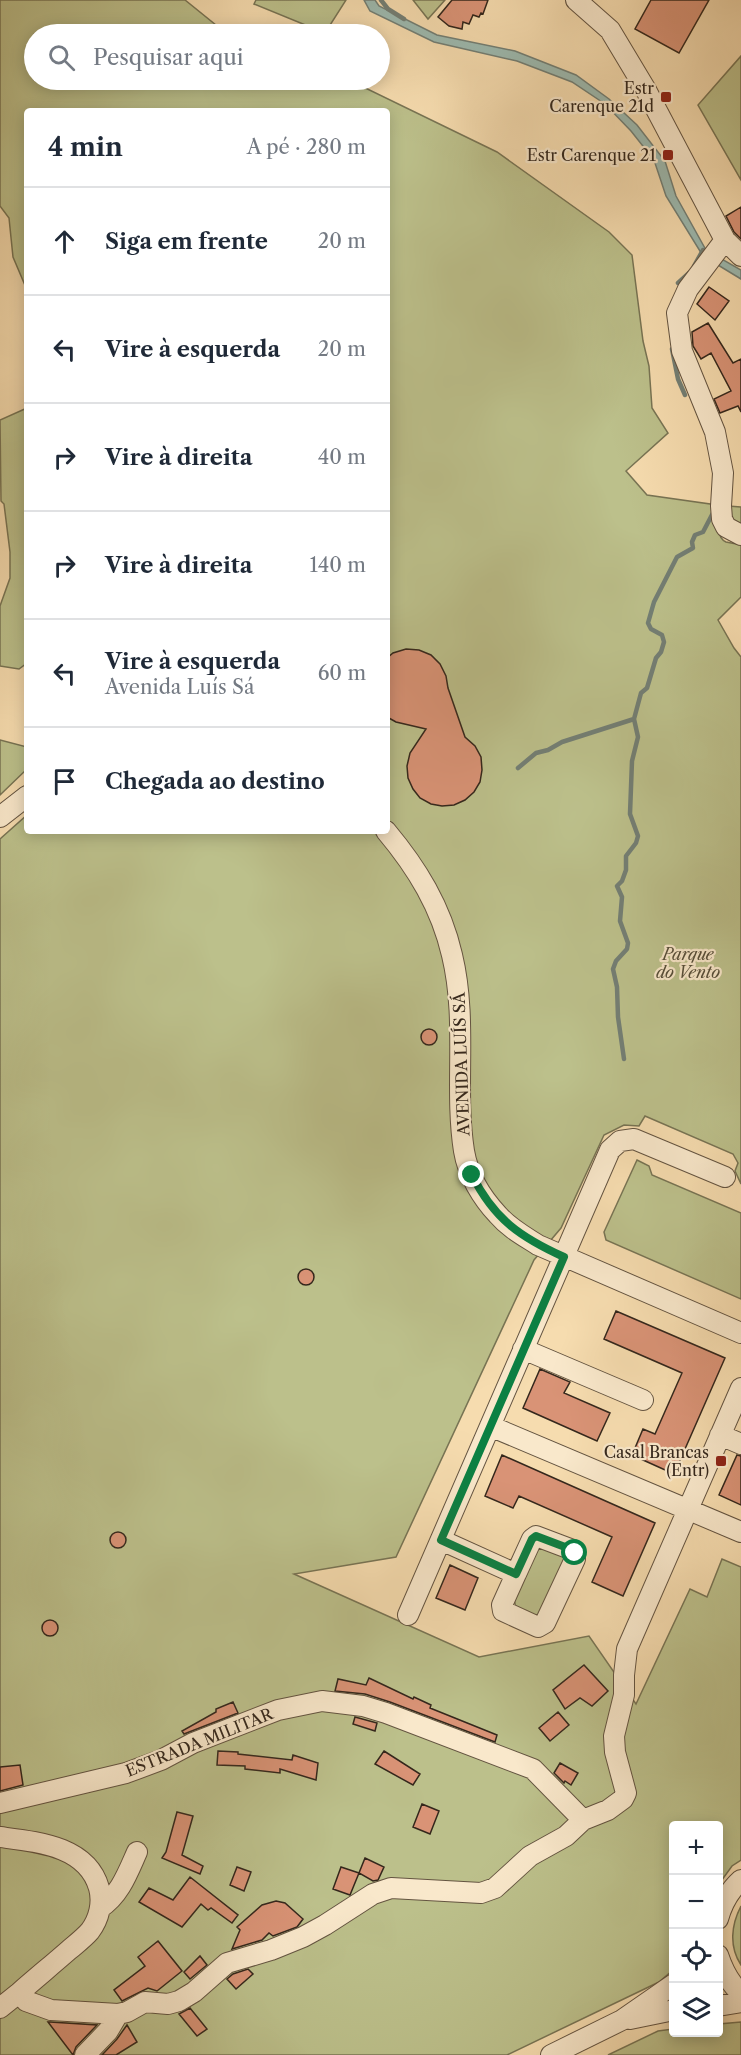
<!DOCTYPE html>
<html lang="pt">
<meta charset="utf-8">
<style>
:root{--surface:#fff;--page:#f2f2f3;--text:#1f2937;--muted:#747a83;--line:#e0e1e3}
body{margin:0;font-family:"Libre Caslon Text",serif;background:var(--page);color:var(--text)}
.controls{position:absolute;right:18px;bottom:18px;display:grid;overflow:hidden;border-radius:6px;box-shadow:0 3px 15px #0003}
.controls button{width:54px;height:54px;display:grid;place-items:center;padding:0;border:0;border-bottom:2px solid var(--line);background:var(--surface);color:var(--text);font:30px sans-serif}
.stop{position:absolute;width:18px;height:18px;margin:-14px;border:4px solid #0b8043;border-radius:50%;background:#fff}
.stop.end{background:#0b8043;border-color:#fff;box-shadow:0 2px 6px #0008}
.list{margin:0;padding:0;list-style:none}
h2{display:flex;justify-content:space-between;align-items:center;height:78px;margin:0;padding:0 24px;font-size:26px}
h2 small{font-size:20px;font-weight:400;color:var(--muted)}
.list li{display:grid;grid-template-columns:39px 1fr auto;gap:18px;align-items:center;box-sizing:border-box;height:108px;padding:0 24px;border-top:2px solid var(--line)}
.list b{display:block;font-size:22px;white-space:nowrap}
.list p{margin:0;font-size:20px;white-space:nowrap;color:var(--muted)}
.list em{font-size:20px;font-style:normal;color:var(--muted)}
.icon{flex:none;width:33px;height:33px;fill:none;stroke:currentColor;stroke-width:2;stroke-linecap:round;stroke-linejoin:round}
.map{position:relative;flex:none;width:741px;height:2055px;overflow:hidden}
.search{position:absolute;background:var(--surface);box-shadow:0 3px 15px #0003;left:24px;top:24px;width:366px;height:66px;display:flex;align-items:center;gap:15px;box-sizing:border-box;padding:0 21px;border-radius:33px;color:var(--muted);font-size:22px}
.panel{position:absolute;background:var(--surface);box-shadow:0 3px 15px #0003;left:24px;top:108px;width:366px;height:726px;border-radius:6px}
.map>svg:first-child{display:block}
.green{fill:#bcc08b;stroke:#787454;stroke-width:1.5}
.water{fill:#9dbab0;stroke:#737f75;stroke-width:1.5}
.lines{fill:none;stroke-linecap:round;stroke-linejoin:round}
.stream{stroke:#737f75;stroke-width:4.5}
.building{fill:#d99376;stroke:#34271c;stroke-width:1.5}
.minor-casing{stroke:#645441;stroke-width:22}
.minor{stroke:#f9e8cb;stroke-width:20}
.route{stroke:#0b8043;stroke-width:8}
.poi-dot{fill:#8f2418;stroke:#f9e8cb;stroke-width:2}
.labels{text-anchor:middle;stroke-width:4.5;stroke-linejoin:round;paint-order:stroke}
.poi-label{font-size:16px;fill:#34271c;stroke:#f9e8cb;text-anchor:end}
.park-label{font-size:16px;font-style:italic;fill:#564d38;stroke:#f9e8cb}
.street-label{font-size:16px;fill:#34271c;stroke:#f9e8cb}
</style>
<div class="map">
<svg width="741" height="2055" viewBox="0 0 741 2055">
<rect width="100%" height="100%" fill="#f6dcaf"/>
<filter id="stains"><feTurbulence type="fractalNoise" baseFrequency=".00333" numOctaves="4"/><feColorMatrix values="0 0 0 0 .2 0 0 0 0 .09 0 0 0 0 .02 0 0 0 .5 -.17"/></filter>
<radialGradient id="worn" r=".72"><stop offset=".6" stop-color="#630" stop-opacity="0"/><stop offset="1" stop-color="#630" stop-opacity=".3"/></radialGradient>
<!-- green -->
<path class="green" d="M0,0H185L227,34H34V80H349L497,152L609,232L632,255L643,341L649,366L652,408L668,433L626,471L647,495L717,505C717,515 715,537 726,542C730,543 736,544 741,544V597L718,620L734,648L741,657V1184L735,1171L738,1163L733,1154L645,1116L639,1126L624,1125L604,1135L561,1228L534,1260L396,1557L294,1574L479,1657L589,1636L636,1704L690,1589L707,1597L722,1559L741,1567V1860L732,1866L719,1884L718,1826H674L673,1970L659,1982L507,2055H0V839L27,815V831H387V111H27V290L13,257L9,218L0,206Z
M256,0H346L325,33L254,4Z
M413,0H445L428,19Z
M741,56V180L698,105Z
M27,408V663L19,669L0,666V606L10,578V552L4,504L1,501L0,420Z
M728,506L741,507V528L731,518Z
M0,740L27,747V769L0,795Z
M637,1160L649,1166L652,1175L741,1213V1299L606,1240L604,1232Z
M543,1547L563,1554L567,1561L548,1610L537,1617L516,1608L514,1599L536,1550Z
M741,1906V1965C729,1947 731,1925 741,1906Z
M741,2022V2055H608L658,2031L673,2029L674,2032H718L719,2024Z"/>
<!-- water -->
<path class="water" d="M364,0H375L379,6L437,35L515,51L576,75L609,99L637,125L665,161L676,196L706,250L741,270V279L703,256L666,196L654,160L631,131L605,104L572,82L517,61L434,42L370,11Z"/>
<g class="lines">
<!-- stream -->
<path class="stream" d="M381,0L388,9L404,19
M694,266L703,250
M678,283L689,273
M672,349L678,379L685,395
M518,768L536,753L548,750L562,742L634,719
M624,1059L618,1017L617,987L613,969L616,961L627,949L628,943L620,921L622,897L617,886L622,881L626,870V856L636,843L638,836L630,814L632,761L638,737L634,719L641,693L647,688L656,658L661,652L664,642L662,635L651,629L648,623L654,602L677,557L693,548L692,542L695,535L703,532L714,511"/>
</g>
<!-- building -->
<path class="building" d="M452,0H488L483,14L481,13L479,17L473,15L469,24L463,22L462,29L449,26L438,17Z
M651,0H709L679,53L635,29Z
M741,207V239L734,232L726,216Z
M709,287L729,301L715,320L697,304Z
M708,323L733,363L741,359V412L738,406L720,413L714,399L731,391L711,353L701,359L693,346L692,332Z
M406,649L419,650L431,655L440,664L446,676L448,688L465,737L475,746L481,757L482,770L480,782L474,792L465,800L454,805L442,806L431,804L420,798L413,789L408,778L407,766L410,753L426,729L396,722L387,717V658L393,653Z
M421 1037a8 8 0 1 1 16 0a8 8 0 1 1-16 0Z
M298 1277a8 8 0 1 1 16 0a8 8 0 1 1-16 0Z
M616,1311L725,1358L674,1474L632,1455L643,1429L655,1434L682,1373L604,1339Z
M540,1369L570,1382L564,1393L610,1413L597,1441L523,1408Z
M502,1455L655,1523L623,1596L592,1582L612,1537L519,1496L513,1508L485,1496Z
M737,1455L741,1456V1505L719,1495Z
M110 1540a8 8 0 1 1 16 0a8 8 0 1 1-16 0Z
M450,1565L478,1578L465,1610L436,1598Z
M42 1628a8 8 0 1 1 16 0a8 8 0 1 1-16 0Z
M584,1665L608,1691L592,1706L580,1698L565,1709L553,1690Z
M369,1678L413,1699L414,1697L431,1705L430,1708L497,1735L495,1742L390,1702L365,1694L335,1691L338,1679L366,1685Z
M233,1702L238,1713L184,1734L182,1731L216,1712V1709Z
M558,1712L569,1725L550,1741L539,1728Z
M355,1717L377,1723L375,1731L353,1724Z
M218,1751L238,1752V1754L292,1760L293,1755L318,1763L316,1780L280,1769V1773L245,1769V1766L217,1765Z
M384,1751L420,1774L413,1785L375,1764Z
M560,1763L578,1773L571,1785L565,1781L564,1783L554,1773Z
M20,1765L23,1785L0,1791V1767Z
M422,1804L439,1811L430,1834L413,1827Z
M177,1812L193,1816L182,1855L203,1866L200,1874L162,1858L166,1852Z
M365,1858L384,1867L378,1880L373,1881L359,1873Z
M237,1867L251,1872L244,1891L230,1885Z
M341,1867L359,1873L350,1895L333,1889Z
M190,1877L238,1915L232,1923L211,1908L208,1910L201,1904L182,1927L139,1902L149,1888L173,1900Z
M276,1901L285,1903L303,1919L297,1927L273,1936L269,1933L262,1940L232,1949L240,1930L237,1927L262,1905Z
M158,1941L182,1971L157,1991L148,1988L122,2001L114,1990L145,1966L138,1957Z
M200,1956L207,1965L190,1979L184,1972Z
M248,1969L253,1974L236,1989L227,1979L233,1974Z
M190,2008L207,2029L197,2036L179,2014Z
M48,2022H50L97,2025L76,2047L73,2055Z
M127,2025L137,2042L116,2055H102L117,2039Z"/>
<g class="lines">
<!-- minor casing -->
<g class="minor-casing">
<path id="minor" d="M576,0L610,30L646,90L725,240L741,256
M725,240L688,289L677,313L682,351L715,432L723,473L721,506L722,519L726,527L741,535
M0,817L27,796
M386,831C417,868 441,907 452,955C468,1021 454,1087 464,1151C468,1175 482,1198 498,1215C509,1228 524,1236 538,1245L741,1333
M523,1349L643,1400
M490,1426L741,1532
M720,1435L741,1444
M441,1540L516,1574L502,1605L503,1611L538,1627L545,1623L575,1559L573,1550L536,1536L532,1539L516,1574
M408,1615L610,1150L620,1141L634,1139L725,1177
M0,1803L126,1773L161,1760L193,1743L278,1710L322,1701L363,1706L386,1713L533,1769L583,1820
M0,1837C38,1842 87,1846 99,1888C103,1903 99,1919 90,1931C84,1938 76,1944 69,1950C53,1964 36,1978 20,1992
M100,1908C120,1895 128,1872 137,1852
M718,1919C722,1904 730,1890 741,1880
M718,1955C723,1970 729,1983 741,1993
M718,2006L741,2002
M0,2008L20,1992L26,2001L51,2010L118,2014L127,2012L145,2002L168,2004L179,2001L194,1992L227,1963L271,1950L303,1937L325,1925L373,1894L391,1888L481,1893L495,1888L530,1856L566,1836L583,1820L608,1810L623,1799L626,1793L615,1752L614,1736L624,1695V1675L627,1649L741,1388
M630,2019L674,2010
M85,2055L108,2031L118,2014
M551,2055L622,2020L674,1984"/>
</g>
<!-- minor -->
<use href="#minor" class="minor"/>
</g>
<g class="lines">
<!-- route -->
<path class="route" d="M472,1175C494,1219 520,1237 564,1257L441,1540L516,1574L532,1539L536,1536L573,1550L575,1553"/>
</g>
<!-- markers -->
<g class="poi-dot">
<rect x="660" y="91" width="12" height="12" rx="3"/>
<rect x="662" y="149" width="12" height="12" rx="3"/>
<rect x="715" y="1455" width="12" height="12" rx="3"/>
</g>
<g class="labels">
<!-- poi labels -->
<g class="poi-label">
<text x="654" y="94">Estr<tspan x="654" dy="18">Carenque 21d</tspan></text>
<text x="656" y="161">Estr Carenque 21</text>
<text x="709" y="1458">Casal Brancas<tspan x="709" dy="18">(Entr)</tspan></text>
</g>
<!-- park labels -->
<g class="park-label">
<text x="688" y="960">Parque<tspan x="688" dy="18">do Vento</tspan></text>
</g>
<!-- street labels -->
<g class="street-label">
<text transform="translate(461 1064) rotate(-92)" y="6">AVENIDA LUÍS SÁ</text>
<text transform="translate(199 1742) rotate(-22)" y="6">ESTRADA MILITAR</text>
</g>
</g>
<rect width="100%" height="100%" filter="url(#stains)"/>
<rect width="100%" height="100%" fill="url(#worn)"/>
</svg>
<div class="controls">
<button>+</button>
<button>−</button>
<button><svg class="icon" aria-label="locate" viewBox="0 0 24 24"><circle cx="12" cy="12" r="6"/><path d="M12 2v4M12 18v4M2 12h4M18 12h4"/></svg></button>
<button><svg class="icon" aria-label="layers" viewBox="0 0 24 24"><path d="M12 4l9 5-9 5-9-5zM3 14l9 5 9-5"/></svg></button>
</div>
<div class="stop" style="left:575px;top:1553px"></div>
<div class="stop end" style="left:472px;top:1175px"></div>
<div class="search"><svg class="icon" aria-label="search" viewBox="0 0 24 24"><circle cx="10" cy="10" r="6"/><path d="M15 15l6 6"/></svg>Pesquisar aqui</div>
<section class="panel">
<h2>4 min<small>A pé · 280 m</small></h2>
<ul class="list">
<li><svg class="icon" aria-label="ahead" viewBox="0 0 24 24"><path d="M12 20V5M6 11l6-6 6 6"/></svg><div><b>Siga em frente</b></div><em>20 m</em></li>
<li><svg class="icon" aria-label="left" viewBox="0 0 24 24"><path d="M17 20v-9H6M10 6l-5 5 5 5"/></svg><div><b>Vire à esquerda</b></div><em>20 m</em></li>
<li><svg class="icon" aria-label="right" viewBox="0 0 24 24"><path d="M7 20v-9h11M14 6l5 5-5 5"/></svg><div><b>Vire à direita</b></div><em>40 m</em></li>
<li><svg class="icon" aria-label="right" viewBox="0 0 24 24"><path d="M7 20v-9h11M14 6l5 5-5 5"/></svg><div><b>Vire à direita</b></div><em>140 m</em></li>
<li><svg class="icon" aria-label="left" viewBox="0 0 24 24"><path d="M17 20v-9H6M10 6l-5 5 5 5"/></svg><div><b>Vire à esquerda</b><p>Avenida Luís Sá</p></div><em>60 m</em></li>
<li><svg class="icon" aria-label="arrive" viewBox="0 0 24 24"><path d="M6 21V4h12l-3 4 3 4H6"/></svg><div><b>Chegada ao destino</b></div></li>
</ul>
</section>
</div>
